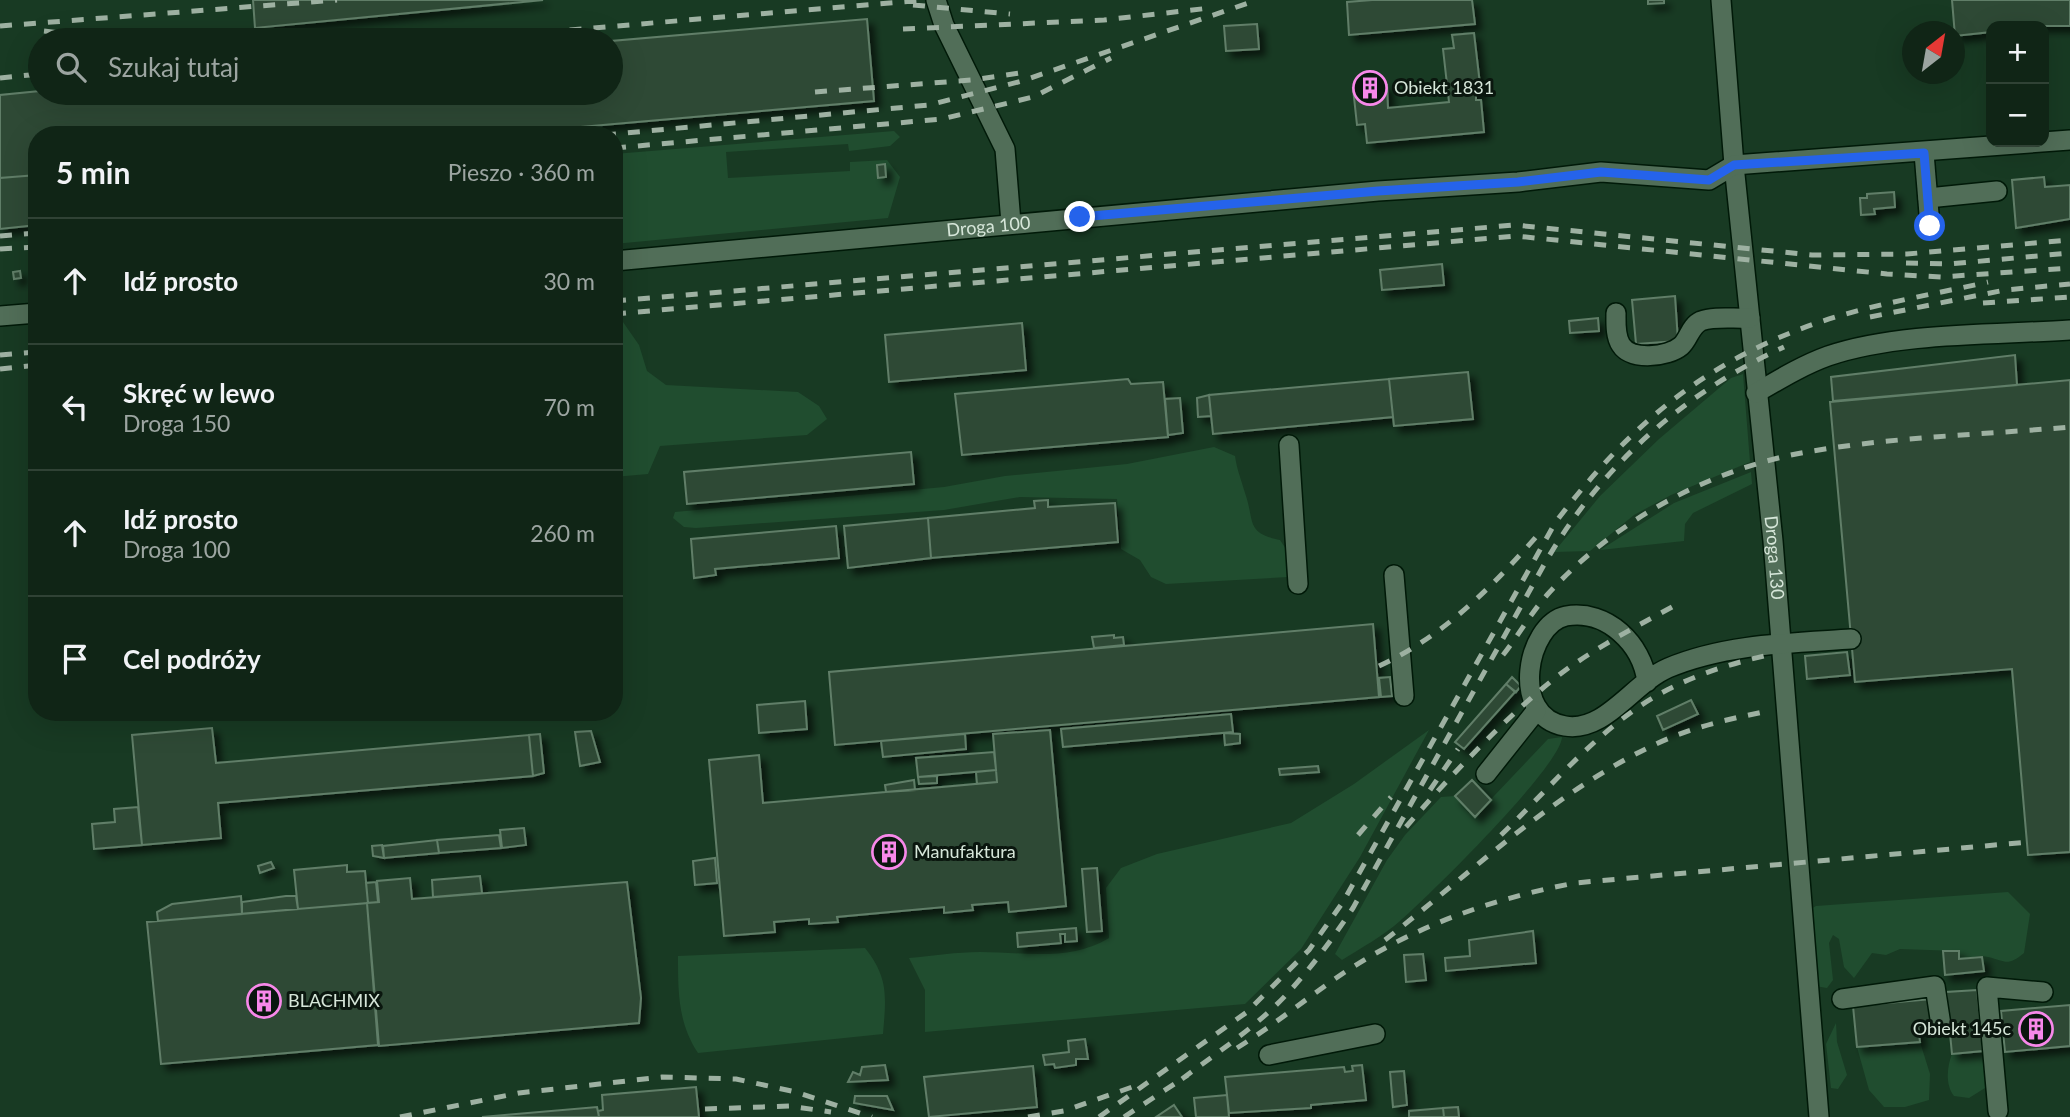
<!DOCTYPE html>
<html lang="pl">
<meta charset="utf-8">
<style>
:root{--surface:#102516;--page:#192d1f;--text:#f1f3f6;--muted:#9ca5a1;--line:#304235}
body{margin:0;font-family:Lato,sans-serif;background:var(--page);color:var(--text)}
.controls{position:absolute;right:21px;top:21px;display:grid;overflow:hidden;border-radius:14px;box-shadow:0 7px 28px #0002}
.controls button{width:63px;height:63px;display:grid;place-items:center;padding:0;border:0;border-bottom:2px solid var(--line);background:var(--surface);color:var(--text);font:35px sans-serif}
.compass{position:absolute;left:1902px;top:21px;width:63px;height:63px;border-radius:50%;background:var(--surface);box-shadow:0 7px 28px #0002;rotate:31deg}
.stop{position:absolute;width:21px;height:21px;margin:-16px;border:5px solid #2563eb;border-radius:50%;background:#fff}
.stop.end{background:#2563eb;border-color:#fff;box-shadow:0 2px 7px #0008}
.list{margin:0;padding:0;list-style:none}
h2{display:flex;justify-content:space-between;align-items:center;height:91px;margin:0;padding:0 28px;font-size:30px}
h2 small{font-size:23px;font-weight:400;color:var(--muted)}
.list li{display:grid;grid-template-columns:46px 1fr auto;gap:21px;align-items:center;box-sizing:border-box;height:126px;padding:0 28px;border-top:2px solid var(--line)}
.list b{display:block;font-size:26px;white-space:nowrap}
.list p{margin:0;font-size:23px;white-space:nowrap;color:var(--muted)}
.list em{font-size:23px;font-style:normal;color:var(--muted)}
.icon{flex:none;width:38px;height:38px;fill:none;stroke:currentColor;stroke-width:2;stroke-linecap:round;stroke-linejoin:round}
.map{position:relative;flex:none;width:2070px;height:1117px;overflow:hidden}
.search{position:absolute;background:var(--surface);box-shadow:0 7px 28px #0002;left:28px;top:28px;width:595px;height:77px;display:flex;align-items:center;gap:18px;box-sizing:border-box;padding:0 24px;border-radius:38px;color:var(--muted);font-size:26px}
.panel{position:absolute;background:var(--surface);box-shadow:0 7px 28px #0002;left:28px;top:126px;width:595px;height:595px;border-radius:28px}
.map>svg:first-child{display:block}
.built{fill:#183a23;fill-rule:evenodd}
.green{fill:#204d2f}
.building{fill:#2f4a36;stroke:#617e68;stroke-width:2;filter:url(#shadow)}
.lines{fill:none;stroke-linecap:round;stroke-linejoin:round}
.minor-casing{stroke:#001908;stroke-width:22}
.minor{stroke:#516e58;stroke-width:19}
.rail{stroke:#9eb1a2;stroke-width:5;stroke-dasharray:12 12;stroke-linecap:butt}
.route{stroke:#2563eb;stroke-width:9}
.labels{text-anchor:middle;stroke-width:6;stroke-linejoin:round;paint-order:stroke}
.poi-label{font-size:18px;fill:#d6e6d9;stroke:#0a160e;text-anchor:start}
.street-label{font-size:18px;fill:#d6e6d9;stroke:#0a160e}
</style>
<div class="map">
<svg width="2070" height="1117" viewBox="0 0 2070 1117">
<defs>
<filter id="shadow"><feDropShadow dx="6" dy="6" stdDeviation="3.5" flood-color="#0009"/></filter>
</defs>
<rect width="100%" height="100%" fill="#16311e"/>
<!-- built -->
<path class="built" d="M0,0H2070V1117H0ZM1991,26H2044V142H1991ZM1912,32H1954V74H1912ZM40,40H611V93H40ZM37,135H614V712H37Z"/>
<!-- green -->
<path class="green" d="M894,131L900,137L890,146L849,151L848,144L726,152L728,178L850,171V162L887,160L900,177L888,218L614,244V154Z
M623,322L639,345L647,371L666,385L798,392L819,406L827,419L807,435L660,446L648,474L614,477V323Z
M1743,374L1750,462L1671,495L1634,515L1590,551L1554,552L1600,496L1659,439L1731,378Z
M1214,447L1235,456C1237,470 1241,479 1245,493C1255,521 1245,533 1280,540L1286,549L1288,577L1166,584L1151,577L1140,560L1121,549L1117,499L1020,497L944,510L696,528L684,527L673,518L675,512L944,487L1005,476L1127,464Z
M1751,472L1752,484L1693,513L1685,524L1684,541L1600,550L1674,503Z
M1429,730L1360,857L1301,949L1245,1004L925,1032V990L909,958C932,956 957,952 980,952C1023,952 1070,962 1109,938L1106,888L1121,868L1157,854L1291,823L1354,784Z
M1562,737C1561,766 1428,897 1400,921C1383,936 1361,948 1342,960L1335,954L1387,860L1405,835L1441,797L1455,796L1475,816L1548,739Z
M2008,892L2030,914L2024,953C2007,967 2006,961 1988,957C1981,955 1968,958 1959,959L1958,951L1900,949L1886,955L1872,953L1854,978L1844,967L1839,939L1833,935L1829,943L1833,980L1827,988L1815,986L1807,911L1816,906Z
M865,948C889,978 886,997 883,1034L698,1053C678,1023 678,992 678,956Z
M1836,1023L1837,1042L1847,1075L1838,1089L1831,1088L1826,1044Z
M1920,1042L1930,1074L1929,1100L1905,1107H1884L1869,1090L1857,1047Z
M1982,1051L1987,1080L1985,1088L1969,1098L1954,1096C1945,1084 1947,1067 1952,1054Z"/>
<!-- building -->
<path class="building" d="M253,0H543L255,28Z
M1372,0H1472L1475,24L1349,35L1347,2Z
M1648,0H1664V3L1648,4Z
M1952,0H2070V26H1991V32L1955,36Z
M867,19L874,101L490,135H37V175L0,178V95L40,91L611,93V41Z
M1257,24L1259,49L1226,51L1224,26Z
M1474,33L1481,93L1476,94V100H1481L1484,132L1367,143L1365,124L1357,125L1353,88L1387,85L1388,108L1449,102L1443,49L1454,48L1452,35Z
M885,164L886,177L878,178L877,165Z
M37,175V225L0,229V178Z
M2044,177L2045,187L2070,185V219L2016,228L2012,180Z
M1894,192L1895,207L1874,209L1875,214L1861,215L1860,198H1867V194Z
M1442,264L1444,285L1382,290L1380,270Z
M20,271L21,278L14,279L13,272Z
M1675,296L1678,341L1636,344L1632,300Z
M1598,318L1599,331L1570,333L1569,321Z
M1022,323L1026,370L889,382L885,335Z
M2015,355L2017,385L1833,401L1831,377Z
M1468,372L1473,419L1394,426L1389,379Z
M1128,379L1131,384L1163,382L1168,437L962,455L955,394Z
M1389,379L1393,417L1213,434L1209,395Z
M2070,380V852L2028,855L2012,669L1855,682L1830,402Z
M1209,395L1211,416L1198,417L1197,398Z
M1180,398L1183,433L1168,435L1165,399Z
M911,452L914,484L687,504L684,472Z
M1048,500V507L1115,503L1118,542L931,558L928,518L1035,508L1034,501Z
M928,518L931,558L848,568L844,526Z
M836,526L839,558L715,569L716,575L694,578L691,539Z
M1373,624L1379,697L835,745L829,672Z
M1114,635V638L1123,637L1124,645L1094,648L1092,637Z
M1847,652L1850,675L1807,679L1805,656Z
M1390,677L1392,696L1381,697L1379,678Z
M1512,677L1521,686L1516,692L1506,684Z
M1506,684L1515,692L1464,749L1455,742Z
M1691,700L1698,714L1663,730L1657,716Z
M805,701L807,729L759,733L757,705Z
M1231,714L1233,732L1063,747L1061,729Z
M212,728L216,763L529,735L533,776L218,803L221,838L142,845L132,735Z
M1050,730L1066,906L1009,912L1008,902L972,905L973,910L944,913V907L837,917L838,922L809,924V919L774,922L775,932L724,936L709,760L759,755L763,803L997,782L993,734Z
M591,731L600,762L580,766L575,732Z
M1224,733L1240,734V743L1225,745Z
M540,734L544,773L533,776L529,735Z
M965,734L966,749L883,757L881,741Z
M994,752L996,770L918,777L916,758Z
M1318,766L1319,772L1280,775L1279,769Z
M996,770L997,782L977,784L976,772Z
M937,776V783L919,784L918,777Z
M914,780L915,790L886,792L885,785Z
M1472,780L1491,800L1475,817L1455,796Z
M138,807L142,845L94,849L92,824L115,822L114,809Z
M524,828L526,845L502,848L500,830Z
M499,835L501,848L439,853L437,840Z
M437,840L439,853L384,858L383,846Z
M382,845L384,858L373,856L372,846Z
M715,858L717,883L695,885L693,861Z
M271,862L274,868L260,873L258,866Z
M347,865V872L365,871L368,903L298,909L294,870Z
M1097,868L1102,931L1087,932L1082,869Z
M480,876L482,893L433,897L432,880Z
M410,878L412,899L627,882L641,998L639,1023L379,1046L367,903L379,902L377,881Z
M376,882L378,902L368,903L366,883Z
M241,896L242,914L158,921L157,912L172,904Z
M286,896H296L298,909L242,914V902Z
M367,903L378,1045L161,1064L147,922Z
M1076,928L1077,941L1065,942V934H1060L1061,943L1018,947L1017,933Z
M1533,931L1536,963L1446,971L1445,958L1470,956L1469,940Z
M1943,951H1959V959L1982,957L1984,971L1945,975Z
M1423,954L1426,980L1406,982L1404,955Z
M1977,990L1983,1051L1952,1054L1946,992Z
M1932,999L1933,1025L1918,1026L1920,1042L1857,1047L1853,1006Z
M2070,1005V1046L2005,1052L2001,1011Z
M1085,1039L1088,1059H1076V1065L1055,1068L1054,1064L1045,1065L1043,1055L1069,1052L1068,1041Z
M885,1065L888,1080L848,1082L853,1072L860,1075L862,1067Z
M1362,1065L1366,1100L1311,1105V1108L1229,1113L1225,1077L1344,1067L1345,1072L1353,1071L1352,1066Z
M1033,1066L1037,1107L929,1117L924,1077Z
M1404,1071L1407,1105L1393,1107L1390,1072Z
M696,1087L699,1117H599L598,1111L603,1110L602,1095Z
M1227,1095L1229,1117H1196L1194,1098Z
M855,1096H887L893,1110L854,1103Z
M1174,1105L1182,1117H1156Z
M597,1107L599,1117H482Z
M1458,1107L1459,1117H1444L1443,1108Z
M1443,1108L1444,1117H1409V1111Z"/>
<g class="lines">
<!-- minor casing -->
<g class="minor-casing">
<g id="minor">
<path d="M936,0L944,25L1005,149L1011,223"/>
<path id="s1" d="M1721,0L1734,165L1773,541L1819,1117"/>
<path d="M1924,153L1930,226"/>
<path d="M1928,198L1997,191"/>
<path id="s2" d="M614,261L1378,191L1518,182L1601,172L1709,180L1734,165L2070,140"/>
<path d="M1616,313C1616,322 1615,336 1621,345C1631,361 1668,357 1681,346C1689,339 1690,326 1701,321C1714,316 1735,319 1750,318"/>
<path d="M0,316L37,313"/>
<path d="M1756,393C1780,379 1803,365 1828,356C1898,332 1996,335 2070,330"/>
<path d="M1289,445L1298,584"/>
<path d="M1394,575L1404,696"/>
<path d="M1647,682C1642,644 1607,609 1566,616C1527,624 1509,717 1565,726C1605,733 1633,683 1668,668C1725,644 1791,643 1851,639"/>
<path d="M1486,774L1536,711"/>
<path d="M1842,999L1935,986L1941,1025"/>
<path d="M1269,1055L1375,1034"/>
<path d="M1998,1111L1987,987L2043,992"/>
</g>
</g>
<!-- minor -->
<use href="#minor" class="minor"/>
<!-- rail -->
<path class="rail" d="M913,5L1010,14
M0,26L337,0
M903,29L1104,20L1210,8
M44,31L120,40
M450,40L925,0
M0,78L40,74
M815,92L972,80L1026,72
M604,135L929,105L1022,81L1257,0
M614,148L942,119L1033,97L1111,58
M0,236L37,233
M0,249L37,247
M1906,263L1949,264L2070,253
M614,301L1515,225L1812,255L1907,254L2070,240
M1983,303L2070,297
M614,314L1516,236L1887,274L1941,277L2070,268
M1870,317L2005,290L2070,284
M0,355L37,352
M0,369L37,365
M1503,655C1518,636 1531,613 1547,595C1611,524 1702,473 1796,454C1885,437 1980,435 2070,427
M1379,666C1446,635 1495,584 1543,529
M1430,790L1458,749
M1406,827C1449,777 1514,708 1567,669C1601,645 1637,626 1674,606
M1358,835L1391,797
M1501,835C1552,786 1603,723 1667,690C1698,674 1730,664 1764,656
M1385,940C1472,872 1555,791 1656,744C1692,727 1729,719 1768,711
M1237,1048C1274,1025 1307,998 1342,974C1414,926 1491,899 1575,883L2028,842
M1182,1079C1218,1052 1256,1027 1287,994C1312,967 1333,938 1353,908L1545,563C1600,467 1683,393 1784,347
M705,1109L789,1106L831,1112
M400,1117L519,1093L662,1077L736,1079L796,1092L872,1117
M1028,1117L1064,1111L1135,1086
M1099,1117L1247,1012L1309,950L1343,902L1555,523C1626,429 1703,362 1817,323C1872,304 1931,295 1988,282
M1124,1117L1188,1075"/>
</g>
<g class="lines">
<!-- route -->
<path class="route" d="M1080,217L1378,191L1518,182L1601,172L1709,180L1734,165L1924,153L1930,226"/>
</g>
<!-- icons -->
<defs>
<g id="building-ring" transform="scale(1.75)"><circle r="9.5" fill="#0a160e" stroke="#f888ea" stroke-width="1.5"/><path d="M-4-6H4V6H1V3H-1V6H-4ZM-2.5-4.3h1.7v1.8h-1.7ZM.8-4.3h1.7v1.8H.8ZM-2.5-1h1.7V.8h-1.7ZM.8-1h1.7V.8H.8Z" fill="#f888ea"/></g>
</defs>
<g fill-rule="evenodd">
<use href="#building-ring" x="1370" y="88"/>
<use href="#building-ring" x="889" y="852"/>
<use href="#building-ring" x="264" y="1001"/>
<use href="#building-ring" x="2036" y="1029"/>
</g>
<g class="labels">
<!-- poi labels -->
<g class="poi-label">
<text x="1394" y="94">Obiekt 1831</text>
<text x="914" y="858">Manufaktura</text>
<text x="288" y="1007">BLACHMIX</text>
<text x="2011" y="1035" text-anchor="end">Obiekt 145c</text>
</g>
<!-- street labels -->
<g class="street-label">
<text dy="6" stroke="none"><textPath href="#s2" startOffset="376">Droga 100</textPath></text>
<text dy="6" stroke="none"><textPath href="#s1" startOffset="560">Droga 130</textPath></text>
</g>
</g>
</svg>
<div class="controls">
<button>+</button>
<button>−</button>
</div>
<svg class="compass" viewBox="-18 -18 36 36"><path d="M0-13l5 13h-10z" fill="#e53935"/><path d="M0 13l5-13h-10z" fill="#9ca5a1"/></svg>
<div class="stop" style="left:1930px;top:226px"></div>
<div class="stop end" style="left:1080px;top:217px"></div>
<div class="search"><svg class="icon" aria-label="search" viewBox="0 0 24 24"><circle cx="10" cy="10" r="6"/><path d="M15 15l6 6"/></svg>Szukaj tutaj</div>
<section class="panel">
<h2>5 min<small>Pieszo · 360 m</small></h2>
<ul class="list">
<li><svg class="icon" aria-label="ahead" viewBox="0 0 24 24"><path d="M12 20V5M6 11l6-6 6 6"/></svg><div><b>Idź prosto</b></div><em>30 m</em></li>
<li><svg class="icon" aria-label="left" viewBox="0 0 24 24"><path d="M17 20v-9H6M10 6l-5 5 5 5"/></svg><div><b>Skręć w lewo</b><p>Droga 150</p></div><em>70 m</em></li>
<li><svg class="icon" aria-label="ahead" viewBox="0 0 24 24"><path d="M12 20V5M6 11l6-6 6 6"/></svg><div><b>Idź prosto</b><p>Droga 100</p></div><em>260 m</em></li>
<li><svg class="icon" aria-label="arrive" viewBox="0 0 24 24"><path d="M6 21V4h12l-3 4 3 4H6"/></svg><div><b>Cel podróży</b></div></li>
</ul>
</section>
</div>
